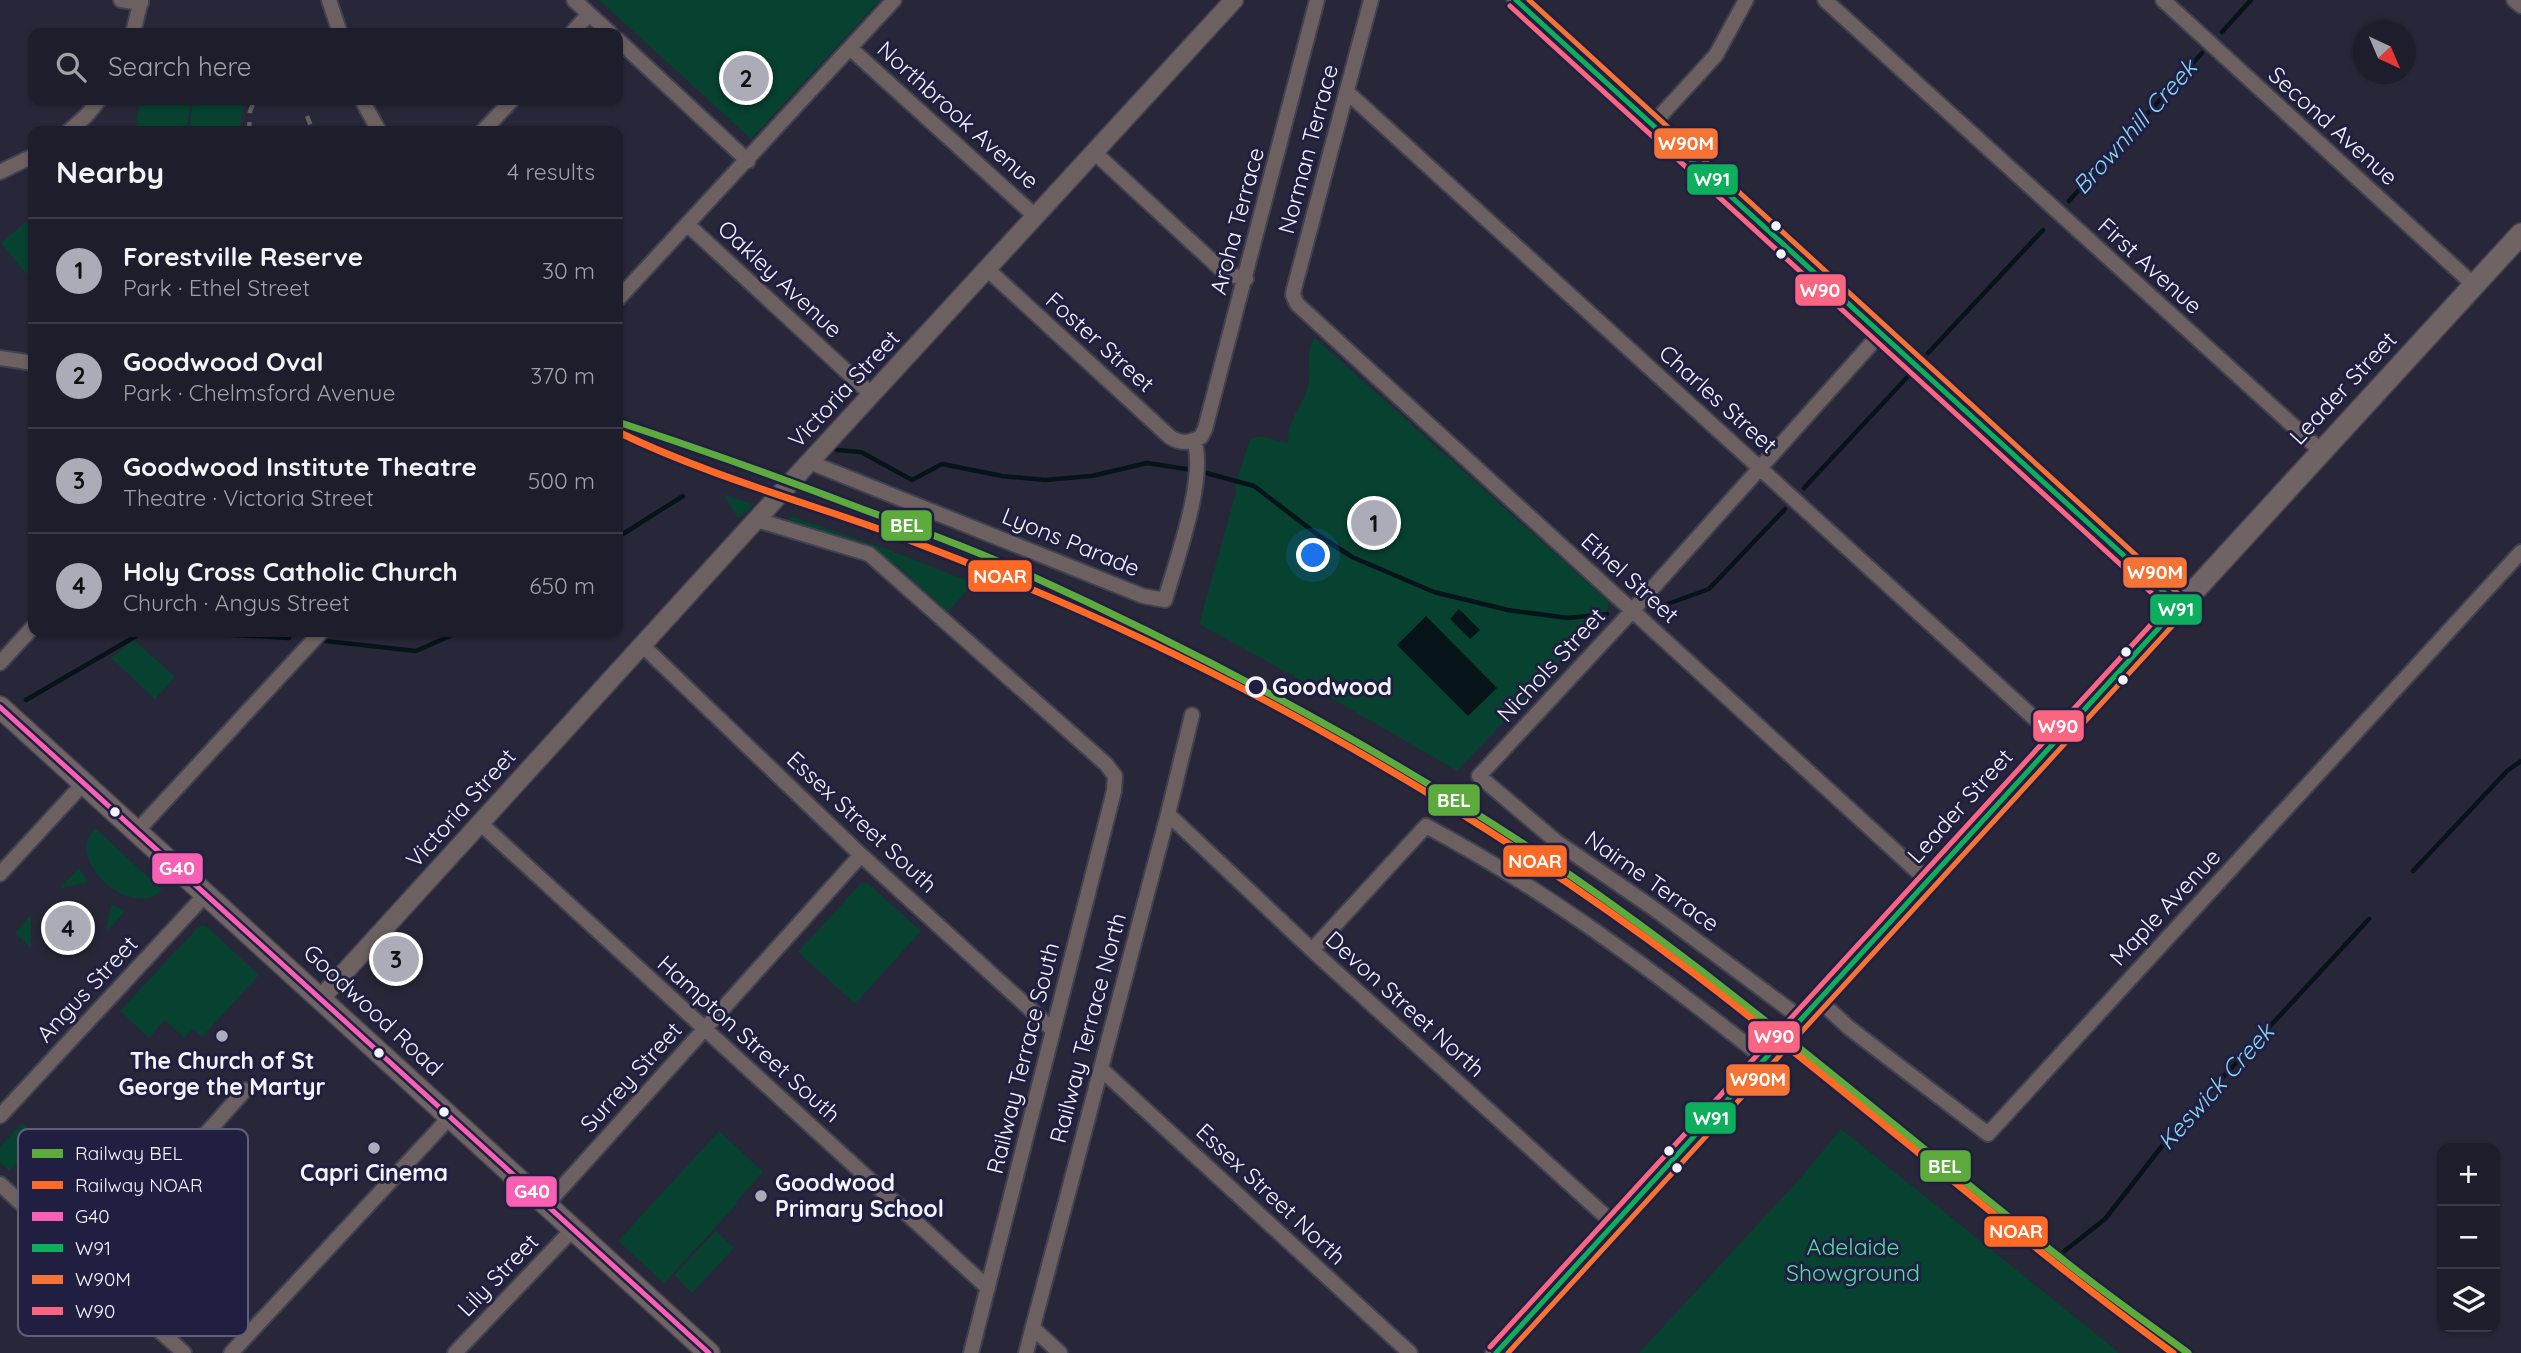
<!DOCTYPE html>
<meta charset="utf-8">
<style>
:root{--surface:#1d1d2b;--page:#252633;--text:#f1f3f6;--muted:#a0a2a9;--line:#3b3b47;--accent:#acacb9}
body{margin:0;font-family:Quicksand,sans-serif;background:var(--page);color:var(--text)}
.controls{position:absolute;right:21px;bottom:21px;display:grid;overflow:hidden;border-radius:14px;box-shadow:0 2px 5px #0004}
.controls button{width:63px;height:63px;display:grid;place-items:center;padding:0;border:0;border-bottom:2px solid var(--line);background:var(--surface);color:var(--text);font:35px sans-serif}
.compass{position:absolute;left:2353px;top:21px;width:63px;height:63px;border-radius:50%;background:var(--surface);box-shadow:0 2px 5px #0004;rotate:136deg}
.you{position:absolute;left:1314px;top:556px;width:24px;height:24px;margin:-18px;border:5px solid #fff;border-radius:50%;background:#1a73e8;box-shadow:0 0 0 10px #1a73e833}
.badge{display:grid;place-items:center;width:46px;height:46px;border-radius:50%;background:var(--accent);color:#111;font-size:23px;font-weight:700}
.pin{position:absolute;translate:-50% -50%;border:4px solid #fff;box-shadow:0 2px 7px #0006}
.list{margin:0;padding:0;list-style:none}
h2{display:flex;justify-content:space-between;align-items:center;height:91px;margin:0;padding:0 28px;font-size:30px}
h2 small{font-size:23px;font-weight:400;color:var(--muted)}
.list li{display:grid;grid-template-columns:46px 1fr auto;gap:21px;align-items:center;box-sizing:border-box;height:105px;padding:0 28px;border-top:2px solid var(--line)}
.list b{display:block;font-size:26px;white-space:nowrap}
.list p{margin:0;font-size:23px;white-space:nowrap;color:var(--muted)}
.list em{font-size:23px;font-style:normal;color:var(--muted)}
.icon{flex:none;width:38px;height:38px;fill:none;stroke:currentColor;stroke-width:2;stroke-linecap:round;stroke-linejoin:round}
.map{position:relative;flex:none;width:2521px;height:1353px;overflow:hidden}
.search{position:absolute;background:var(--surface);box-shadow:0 2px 5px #0004;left:28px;top:28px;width:595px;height:77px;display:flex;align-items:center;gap:18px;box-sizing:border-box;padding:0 24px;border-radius:14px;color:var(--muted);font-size:26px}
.panel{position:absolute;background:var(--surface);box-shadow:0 2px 5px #0004;left:28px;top:126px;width:595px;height:511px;border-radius:14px}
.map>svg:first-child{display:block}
.green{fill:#07412f}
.water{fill:#061319}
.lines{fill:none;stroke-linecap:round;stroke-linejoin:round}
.stream{stroke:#061319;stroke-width:4.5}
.minor-casing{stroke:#41414f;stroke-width:18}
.tertiary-casing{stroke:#41414f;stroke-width:21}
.secondary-casing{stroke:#41414f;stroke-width:24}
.minor{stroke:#6c6160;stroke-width:14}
.tertiary{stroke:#6c6160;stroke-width:18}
.secondary{stroke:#706364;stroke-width:21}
.rail{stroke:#635e64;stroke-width:4.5;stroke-dasharray:9 9;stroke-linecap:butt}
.bus-1-casing{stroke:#201f41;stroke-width:10}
.bus-2-casing{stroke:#201f41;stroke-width:10}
.bus-3-casing{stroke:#201f41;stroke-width:10}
.bus-4-casing{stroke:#201f41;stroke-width:10}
.bus-1{stroke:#f860b3;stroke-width:5}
.bus-2{stroke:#0daf5c;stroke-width:5}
.bus-3{stroke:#f57335;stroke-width:5}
.bus-4{stroke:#fa6682;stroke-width:5}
.rail-1-casing{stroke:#201f41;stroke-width:12}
.rail-2-casing{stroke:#201f41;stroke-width:12}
.rail-1{stroke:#5dab3c;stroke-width:7}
.rail-2{stroke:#fe6a26;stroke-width:7}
.bus-dot{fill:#f3f4fe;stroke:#201f41;stroke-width:2.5}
.stop-dot{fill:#201f41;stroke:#f3f4fe;stroke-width:3.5}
.poi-dot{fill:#acacb9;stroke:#201f41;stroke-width:2.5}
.labels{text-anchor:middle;stroke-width:6;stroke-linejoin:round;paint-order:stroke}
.street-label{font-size:23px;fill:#f3f4fe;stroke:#201f41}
.stop-label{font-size:23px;font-weight:bold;fill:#f3f4fe;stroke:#201f41;text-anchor:start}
.poi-label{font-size:23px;font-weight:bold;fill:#f3f4fe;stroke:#201f41}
.park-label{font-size:23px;fill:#53dea4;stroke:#201f41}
.water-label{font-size:24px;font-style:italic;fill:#85d6f3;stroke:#201f41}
.key{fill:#201f41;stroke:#5f5f7a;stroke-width:2}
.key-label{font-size:19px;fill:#f3f4fe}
.line-badge{stroke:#201f41;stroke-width:2.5}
.badge-label{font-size:19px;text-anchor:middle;font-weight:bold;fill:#fff}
</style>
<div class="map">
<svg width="2521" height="1353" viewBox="0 0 2521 1353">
<rect width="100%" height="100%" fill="#272739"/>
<!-- green -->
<path class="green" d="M599,0H880L751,139Z
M140,100H191L186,131H135Z
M193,100H244L239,131H189Z
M33,216V282L1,243Z
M1315,338L1609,602L1607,614L1457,771L1288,673L1199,624L1236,492L1234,488L1250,439L1259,436L1288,443C1287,419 1302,407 1308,386C1312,369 1304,352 1315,338Z
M723,494L754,505L738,518Z
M790,516L879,546L971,582L969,588L948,612L894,563L891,564L875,549L787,520Z
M134,640L175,677L155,699L111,658Z
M95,828L162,890C136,918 80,873 87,842C88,837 92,833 95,828Z
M79,868L88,882L59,889Z
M861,883H867L921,931L855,1004L798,952Z
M111,904L125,911L106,932Z
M31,915V948L15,933Z
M199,926H206L259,975L202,1037L193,1029L184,1038L165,1020L149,1038L120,1011Z
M22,1123L40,1139L9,1171L0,1162V1147Z
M1841,1129L2106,1342L2119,1353H1639L1803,1175Z
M719,1131L763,1172L736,1202L737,1204L664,1283L618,1241Z
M716,1231L734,1248L692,1293L674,1275Z"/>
<!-- water -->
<path class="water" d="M1459,609L1480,630L1470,639L1450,619Z
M1426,616L1497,688L1468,716L1397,645Z"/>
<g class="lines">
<!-- stream -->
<path class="stream" d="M2222,32L2251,0
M2069,201L2202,53
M1928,353L2043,230
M837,450L861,452L912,480L942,464L1002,476L1045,480L1092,476L1147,463L1199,471L1254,486L1318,535L1352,557L1434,592L1508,610L1568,618L1607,614
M1804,488L1912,372
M618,537L683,496
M1659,607L1709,589L1785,509
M178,632L289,638
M317,640L416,651L459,632
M26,700L143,632
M2413,871L2507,771L2521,761
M2062,1253L2105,1219L2177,1127L2369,919"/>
<!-- minor casing -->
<g class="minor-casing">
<path id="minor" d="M121,0L141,3
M329,0L340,33
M574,0L610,33
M1371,0L1294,289L1293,295L1297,304L1928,881
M1825,0L2321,451
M2163,0L2474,285
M2514,0L2521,6
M133,33L141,0
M572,33L589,14
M618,40L748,161
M850,48L1035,216
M1347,92L2057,739
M362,100L379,131
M1652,125L1716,55L1746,0
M69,131L86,116L99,100
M483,131L512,100
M1094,152L1225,273L1246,279
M0,172L33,156
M688,225L872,395
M987,269L1170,437C1181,444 1189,443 1201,437L1205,429L1317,0
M618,299L894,0
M0,358L33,363
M809,462L1143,596L1165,600C1176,561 1207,477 1194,441
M757,520L869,554L1106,764L1115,776L1114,791L971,1353
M642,645L861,855L1053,1030
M0,663L33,627
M1168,814L1312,950L1614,1224
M480,823L988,1288
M137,831L321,632
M0,874L83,784
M1312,950L1426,826C1547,890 1657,974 1765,1059
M1819,1000L1848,1027L1988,1134L2521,552
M1802,1019L1653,908L1557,842L1479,776L1632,611L1880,334
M1101,1069L1410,1353
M0,1116L207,893
M0,1184L184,1353
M547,1204L861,855
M88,1266L245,1090
M1033,1328L1060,1353
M231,1353L450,1117
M455,1353L573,1229
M1026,1353L1168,814L1192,715"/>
</g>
<!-- tertiary casing -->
<g class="tertiary-casing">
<path id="tertiary" d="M1516,0L2179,606
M321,998L746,531L1234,0"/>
</g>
<!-- secondary casing -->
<g class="secondary-casing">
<path id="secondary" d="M0,707L709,1353
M1496,1353L2521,234"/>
</g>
<!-- minor -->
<use href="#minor" class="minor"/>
<!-- tertiary -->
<use href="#tertiary" class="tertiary"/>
<!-- secondary -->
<use href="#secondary" class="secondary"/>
<!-- rail -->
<path class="rail" d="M307,116L313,131
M249,131L250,111L255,100"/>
<!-- bus-1 casing -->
<g class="bus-1-casing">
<path id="bus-1" d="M0,707L709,1353"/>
</g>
<!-- bus-2 casing -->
<g class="bus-2-casing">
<path id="bus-2" d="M1496,1353L2179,606L1516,0"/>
</g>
<!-- bus-3 casing -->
<g class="bus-3-casing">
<path id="bus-3" d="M1508,1353L2185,612L2188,606L2185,600L1529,0"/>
</g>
<!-- bus-4 casing -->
<g class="bus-4-casing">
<path id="bus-4" d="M1490,1347L2167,607L1510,6"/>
</g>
<!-- bus-1 -->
<use href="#bus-1" class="bus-1"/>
<!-- bus-2 -->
<use href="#bus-2" class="bus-2"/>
<!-- bus-3 -->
<use href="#bus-3" class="bus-3"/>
<!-- bus-4 -->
<use href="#bus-4" class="bus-4"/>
<!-- rail-1 casing -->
<g class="rail-1-casing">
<path id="rail-1" d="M618,422C700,449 781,478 862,509C917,529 972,549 1025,573C1207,656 1385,751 1551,862C1730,983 1892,1127 2062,1259C2103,1292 2146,1322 2188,1353"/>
</g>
<!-- rail-2 casing -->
<g class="rail-2-casing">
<path id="rail-2" d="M618,432C709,476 806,502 901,537C1044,591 1183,654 1316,728C1447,801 1573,882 1692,972C1855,1096 2008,1232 2173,1353"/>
</g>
<!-- rail-1 -->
<use href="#rail-1" class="rail-1"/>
<!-- rail-2 -->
<use href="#rail-2" class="rail-2"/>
</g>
<!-- markers -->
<g class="bus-dot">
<circle cx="1776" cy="226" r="6"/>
<circle cx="1781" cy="254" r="6"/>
<circle cx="2126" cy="652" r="6"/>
<circle cx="2123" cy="680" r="6"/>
<circle cx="115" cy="812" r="6"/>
<circle cx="379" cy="1053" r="6"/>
<circle cx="444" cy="1112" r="6"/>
<circle cx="1669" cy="1151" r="6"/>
<circle cx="1677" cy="1168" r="6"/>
</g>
<circle class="stop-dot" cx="1256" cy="687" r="9"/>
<g class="poi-dot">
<circle cx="222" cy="1036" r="7"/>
<circle cx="374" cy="1148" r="7"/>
<circle cx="761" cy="1196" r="7"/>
</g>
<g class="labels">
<!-- street labels -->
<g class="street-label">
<text transform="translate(958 115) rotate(42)" y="8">Northbrook Avenue</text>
<text transform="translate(2333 126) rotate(42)" y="8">Second Avenue</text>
<text transform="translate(1308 149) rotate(-75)" y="8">Norman Terrace</text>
<text transform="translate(1237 221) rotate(-75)" y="8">Aroha Terrace</text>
<text transform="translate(2150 266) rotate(42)" y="8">First Avenue</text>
<text transform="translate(780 279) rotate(43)" y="8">Oakley Avenue</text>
<text transform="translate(1100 342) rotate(42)" y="8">Foster Street</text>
<text transform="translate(2343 388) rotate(-47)" y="8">Leader Street</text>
<text transform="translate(844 389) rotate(-47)" y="8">Victoria Street</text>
<text transform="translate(1718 399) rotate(42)" y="8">Charles Street</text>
<text transform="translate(1071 542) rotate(22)" y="8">Lyons Parade</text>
<text transform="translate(1630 578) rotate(42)" y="8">Ethel Street</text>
<text transform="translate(1551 665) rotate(-47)" y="8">Nichols Street</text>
<text transform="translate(1960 806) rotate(-48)" y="8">Leader Street</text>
<text transform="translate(461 808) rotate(-48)" y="8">Victoria Street</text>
<text transform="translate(862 822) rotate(43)" y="8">Essex Street South</text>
<text transform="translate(1652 881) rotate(35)" y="8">Nairne Terrace</text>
<text transform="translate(2165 907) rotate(-47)" y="8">Maple Avenue</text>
<text transform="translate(87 989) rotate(-47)" y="8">Angus Street</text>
<text transform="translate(1405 1004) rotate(42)" y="8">Devon Street North</text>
<text transform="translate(373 1010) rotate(43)" y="8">Goodwood Road</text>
<text transform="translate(1088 1028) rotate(-75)" y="8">Railway Terrace North</text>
<text transform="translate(749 1039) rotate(42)" y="8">Hampton Street South</text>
<text transform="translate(1023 1058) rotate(-76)" y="8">Railway Terrace South</text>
<text transform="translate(631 1077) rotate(-48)" y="8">Surrey Street</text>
<text transform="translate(1271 1194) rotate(43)" y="8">Essex Street North</text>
<text transform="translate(498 1275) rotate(-46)" y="8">Lily Street</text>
</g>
<!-- stop labels -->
<g class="stop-label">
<text x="1272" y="695">Goodwood</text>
</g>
<!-- poi labels -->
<g class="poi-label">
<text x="222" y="1069">The Church of St<tspan x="222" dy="26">George the Martyr</tspan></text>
<text x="374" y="1181">Capri Cinema</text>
<text x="775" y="1191" text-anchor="start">Goodwood<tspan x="775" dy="26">Primary School</tspan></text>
</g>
<!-- park labels -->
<g class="park-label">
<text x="1853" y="1255">Adelaide<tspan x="1853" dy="26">Showground</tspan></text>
</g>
<!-- water labels -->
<g class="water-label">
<text transform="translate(2135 127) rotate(-48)" y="8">Brownhill Creek</text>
<text transform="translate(2216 1087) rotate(-48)" y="8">Keswick Creek</text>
</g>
</g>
<!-- legend -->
<rect x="18" y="1129" width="230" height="207" rx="10" class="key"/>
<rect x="32" y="1149" width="31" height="9" fill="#5dab3c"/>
<rect x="32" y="1181" width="31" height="8" fill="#fe6a26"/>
<rect x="32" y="1212" width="31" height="9" fill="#f860b3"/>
<rect x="32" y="1244" width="31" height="8" fill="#0daf5c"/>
<rect x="32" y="1275" width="31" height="9" fill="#f57335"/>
<rect x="32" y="1307" width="31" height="8" fill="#fa6682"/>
<g class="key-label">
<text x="75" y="1160">Railway BEL</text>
<text x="75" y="1192">Railway NOAR</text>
<text x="75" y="1223">G40</text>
<text x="75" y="1255">W91</text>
<text x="75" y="1286">W90M</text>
<text x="75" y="1318">W90</text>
</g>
<g class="line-badge">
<rect x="1653" y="127" width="66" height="33" rx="7" fill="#f57335"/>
<rect x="1686" y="163" width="53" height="33" rx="7" fill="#0daf5c"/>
<rect x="1794" y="273" width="53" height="34" rx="7" fill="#fa6682"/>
<rect x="880" y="509" width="53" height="33" rx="7" fill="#5dab3c"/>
<rect x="2122" y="556" width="66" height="33" rx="7" fill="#f57335"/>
<rect x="967" y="559" width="66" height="34" rx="7" fill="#fe6a26"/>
<rect x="2149" y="593" width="54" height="33" rx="7" fill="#0daf5c"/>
<rect x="2032" y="709" width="53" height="34" rx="7" fill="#fa6682"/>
<rect x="1427" y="783" width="54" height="34" rx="7" fill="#5dab3c"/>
<rect x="1502" y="844" width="66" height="34" rx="7" fill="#fe6a26"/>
<rect x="151" y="852" width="53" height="33" rx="7" fill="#f860b3"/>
<rect x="1747" y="1020" width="54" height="34" rx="7" fill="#fa6682"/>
<rect x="1725" y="1063" width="66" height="34" rx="7" fill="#f57335"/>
<rect x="1684" y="1101" width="53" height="34" rx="7" fill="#0daf5c"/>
<rect x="1919" y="1149" width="53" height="34" rx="7" fill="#5dab3c"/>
<rect x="505" y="1175" width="53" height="33" rx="7" fill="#f860b3"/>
<rect x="1983" y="1215" width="66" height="33" rx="7" fill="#fe6a26"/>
</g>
<g class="badge-label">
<text x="1686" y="150">W90M</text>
<text x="1712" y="186">W91</text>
<text x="1820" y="297">W90</text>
<text x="907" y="532">BEL</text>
<text x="2155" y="579">W90M</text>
<text x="1000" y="583">NOAR</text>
<text x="2176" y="616">W91</text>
<text x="2058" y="733">W90</text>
<text x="1454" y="807">BEL</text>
<text x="1535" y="868">NOAR</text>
<text x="177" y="875">G40</text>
<text x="1774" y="1043">W90</text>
<text x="1758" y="1086">W90M</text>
<text x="1711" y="1125">W91</text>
<text x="1945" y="1173">BEL</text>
<text x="532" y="1198">G40</text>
<text x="2016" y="1238">NOAR</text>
</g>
</svg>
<div class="controls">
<button>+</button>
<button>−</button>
<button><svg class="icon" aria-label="layers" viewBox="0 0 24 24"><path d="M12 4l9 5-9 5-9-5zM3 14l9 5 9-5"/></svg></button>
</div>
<svg class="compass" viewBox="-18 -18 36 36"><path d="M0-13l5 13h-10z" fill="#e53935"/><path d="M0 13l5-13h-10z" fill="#a0a2a9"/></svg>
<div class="you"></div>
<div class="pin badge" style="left:1374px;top:523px">1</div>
<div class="pin badge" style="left:746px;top:78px">2</div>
<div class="pin badge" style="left:396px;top:959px">3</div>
<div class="pin badge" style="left:68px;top:928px">4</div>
<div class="search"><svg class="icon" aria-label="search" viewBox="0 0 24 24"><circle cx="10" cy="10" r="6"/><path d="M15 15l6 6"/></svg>Search here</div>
<section class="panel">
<h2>Nearby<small>4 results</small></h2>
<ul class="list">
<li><span class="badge">1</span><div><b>Forestville Reserve</b><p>Park · Ethel Street</p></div><em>30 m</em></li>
<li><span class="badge">2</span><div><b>Goodwood Oval</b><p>Park · Chelmsford Avenue</p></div><em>370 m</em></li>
<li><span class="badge">3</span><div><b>Goodwood Institute Theatre</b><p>Theatre · Victoria Street</p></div><em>500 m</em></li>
<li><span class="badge">4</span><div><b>Holy Cross Catholic Church</b><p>Church · Angus Street</p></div><em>650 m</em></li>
</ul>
</section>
</div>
